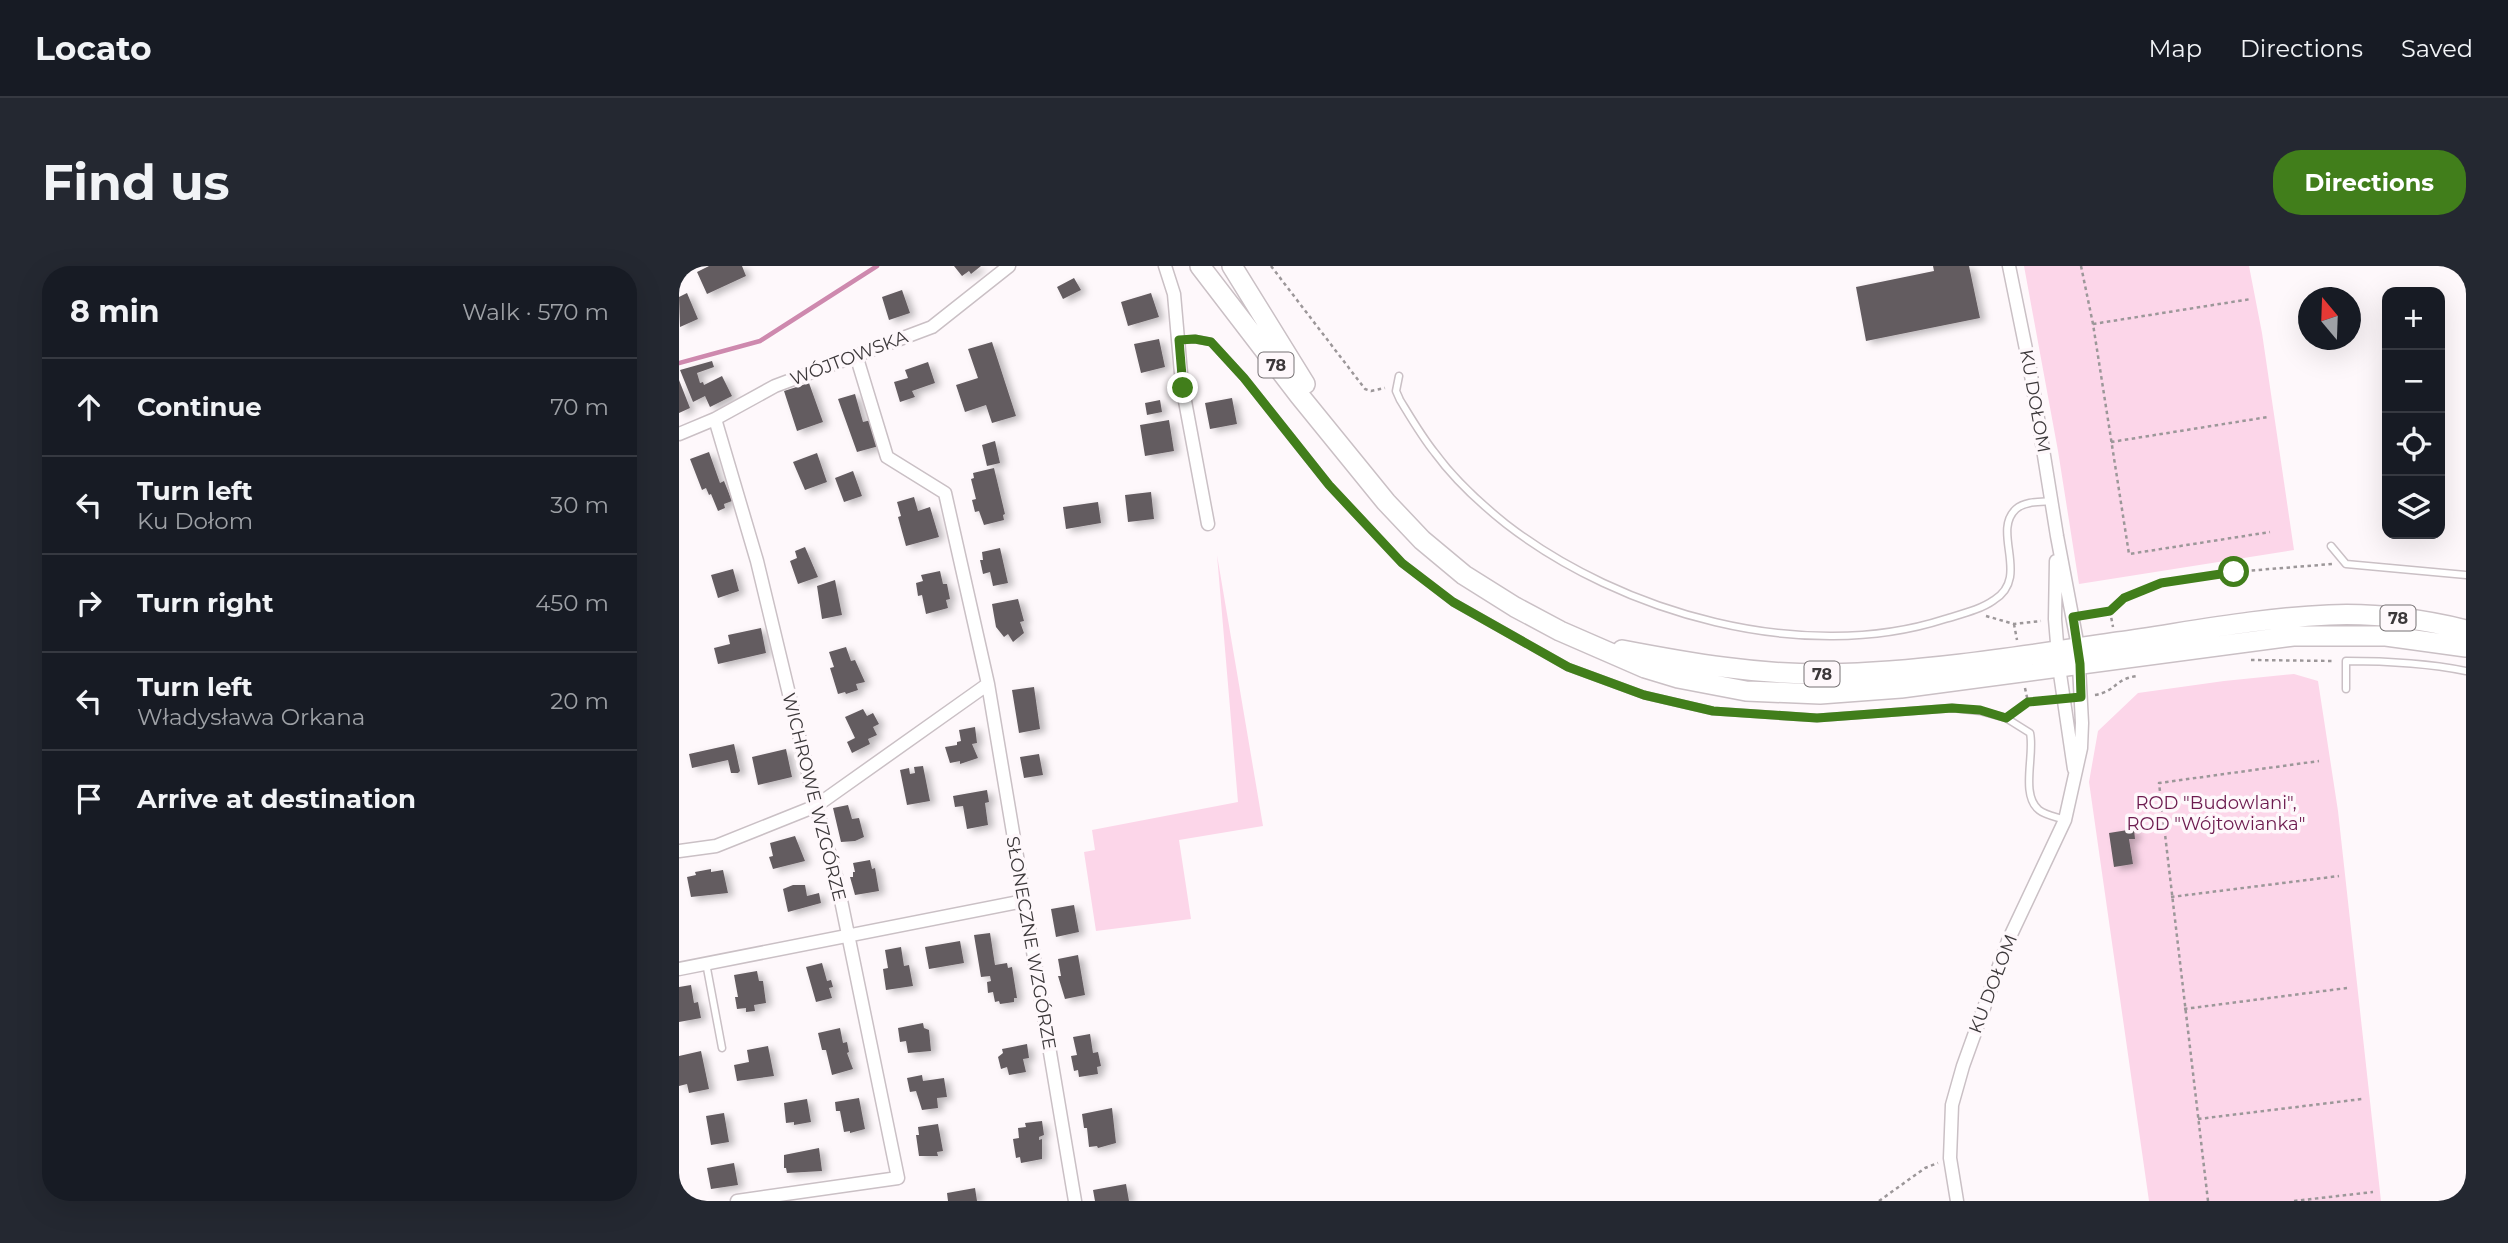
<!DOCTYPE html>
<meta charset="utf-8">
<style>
:root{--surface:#171b24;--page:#242831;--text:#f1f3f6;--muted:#9ea1a6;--line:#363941;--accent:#417e1b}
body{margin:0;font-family:Montserrat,sans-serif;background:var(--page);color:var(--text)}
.controls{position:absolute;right:21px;top:21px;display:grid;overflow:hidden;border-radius:14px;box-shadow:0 7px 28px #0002}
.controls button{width:63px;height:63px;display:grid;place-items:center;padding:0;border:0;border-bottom:2px solid var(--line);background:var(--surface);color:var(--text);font:35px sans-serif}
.compass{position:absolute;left:1619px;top:21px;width:63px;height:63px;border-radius:50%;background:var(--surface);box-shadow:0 7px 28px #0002;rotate:341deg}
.stop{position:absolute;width:21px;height:21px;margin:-16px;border:5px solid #417e1b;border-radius:50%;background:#fff}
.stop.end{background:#417e1b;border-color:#fff;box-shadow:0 2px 7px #0008}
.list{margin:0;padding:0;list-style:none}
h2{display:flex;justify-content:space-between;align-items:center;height:91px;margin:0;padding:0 28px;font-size:30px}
h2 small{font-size:23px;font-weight:400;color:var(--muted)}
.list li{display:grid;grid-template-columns:46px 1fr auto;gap:21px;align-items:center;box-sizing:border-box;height:98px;padding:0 28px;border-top:2px solid var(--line)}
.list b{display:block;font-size:26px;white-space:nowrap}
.list p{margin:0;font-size:23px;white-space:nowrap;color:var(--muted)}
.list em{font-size:23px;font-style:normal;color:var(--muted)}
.icon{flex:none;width:38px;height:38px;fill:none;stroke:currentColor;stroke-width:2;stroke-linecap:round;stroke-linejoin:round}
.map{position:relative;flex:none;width:1787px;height:935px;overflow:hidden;border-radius:28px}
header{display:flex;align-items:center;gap:42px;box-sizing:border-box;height:98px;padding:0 35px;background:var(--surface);border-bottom:2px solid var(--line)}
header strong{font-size:33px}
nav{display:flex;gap:38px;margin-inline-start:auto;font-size:24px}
.intro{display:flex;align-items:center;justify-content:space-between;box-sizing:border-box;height:168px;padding:0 42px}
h1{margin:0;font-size:49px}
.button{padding:18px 32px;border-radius:28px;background:var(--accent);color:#fff;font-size:24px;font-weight:700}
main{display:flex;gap:42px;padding:0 42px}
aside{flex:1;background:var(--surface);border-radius:28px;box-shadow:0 7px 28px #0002}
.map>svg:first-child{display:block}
.green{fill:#fcd6e9}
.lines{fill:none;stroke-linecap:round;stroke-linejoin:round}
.stream{stroke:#ce89ae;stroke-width:4.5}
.building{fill:#645c60;filter:url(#shadow)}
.service-casing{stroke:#cac0c5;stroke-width:9}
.minor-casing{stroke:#cac0c5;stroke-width:15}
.primary-casing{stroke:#cac0c5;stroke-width:22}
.path{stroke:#9c9799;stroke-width:2.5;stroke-dasharray:3.5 3.5;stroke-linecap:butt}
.service{stroke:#fff;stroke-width:6}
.minor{stroke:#fff;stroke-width:12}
.primary{stroke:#fff;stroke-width:19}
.route{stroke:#417e1b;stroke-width:9}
.labels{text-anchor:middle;stroke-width:7;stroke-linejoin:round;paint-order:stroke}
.shield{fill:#fef8fb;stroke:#767274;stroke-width:2}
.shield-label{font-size:16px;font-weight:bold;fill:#3c383a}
.street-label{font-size:18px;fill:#3c383a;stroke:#fef8fb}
.park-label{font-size:18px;fill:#6c1a4e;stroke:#fef8fb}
</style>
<header>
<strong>Locato</strong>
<nav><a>Map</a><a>Directions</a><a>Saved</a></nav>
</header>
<div class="intro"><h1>Find us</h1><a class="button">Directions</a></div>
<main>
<aside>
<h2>8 min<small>Walk · 570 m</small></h2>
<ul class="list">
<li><svg class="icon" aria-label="ahead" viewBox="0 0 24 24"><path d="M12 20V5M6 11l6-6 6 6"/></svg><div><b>Continue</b></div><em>70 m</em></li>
<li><svg class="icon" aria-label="left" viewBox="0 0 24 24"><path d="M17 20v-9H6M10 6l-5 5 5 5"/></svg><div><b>Turn left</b><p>Ku Dołom</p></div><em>30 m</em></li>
<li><svg class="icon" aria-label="right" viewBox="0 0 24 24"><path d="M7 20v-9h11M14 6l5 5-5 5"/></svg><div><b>Turn right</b></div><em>450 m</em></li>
<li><svg class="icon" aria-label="left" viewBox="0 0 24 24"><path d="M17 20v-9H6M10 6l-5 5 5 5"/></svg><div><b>Turn left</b><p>Władysława Orkana</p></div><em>20 m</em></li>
<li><svg class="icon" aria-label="arrive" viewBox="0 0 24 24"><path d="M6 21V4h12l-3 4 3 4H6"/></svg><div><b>Arrive at destination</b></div></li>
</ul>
</aside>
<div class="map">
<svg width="1787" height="935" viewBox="0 0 1787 935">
<defs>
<filter id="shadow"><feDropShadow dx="5.5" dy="3" stdDeviation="3.5" flood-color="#0004"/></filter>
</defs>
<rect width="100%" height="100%" fill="#fef8fb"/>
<!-- green -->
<path class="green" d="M1345,0H1570L1583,67L1615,284L1400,318L1379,185Z
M538,289L584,560L500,574L512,653L417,665L405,586L416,584L413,564L559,536Z
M1615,408L1639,415L1659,545L1702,935H1470L1410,516L1419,465L1459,427L1545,415Z"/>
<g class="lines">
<!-- stream -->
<path class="stream" d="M0,97L81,75L198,0"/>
</g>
<!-- building -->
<path class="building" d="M30,0H63L67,10L28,28L18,6Z
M275,0H302L292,8L290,5L283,10Z
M1254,0H1290L1301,52L1187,75L1177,21L1255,5Z
M395,12L402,24L384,33L378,21Z
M223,24L231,47L210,54L203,31Z
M8,27L19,53L1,61L0,31Z
M472,27L480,51L449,60L442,36Z
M480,73L486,101L462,107L455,78Z
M313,76L337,150L313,157L307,139L286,146L277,119L299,112L289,83Z
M33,95L35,101L18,107L21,117L24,116L25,119L43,110L53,130L31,141L26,130L14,136L1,104Z
M249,96L256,117L233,125L236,131L221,136L215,116L229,112L226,104Z
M0,114L11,142L0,147Z
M130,117L144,156L118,165L105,125Z
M176,128L184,156L192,154L200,180L178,186L159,133Z
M553,132L558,158L531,163L526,137Z
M481,134L483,146L468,149L466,137Z
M490,154L495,185L466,190L461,159Z
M316,175L321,197L308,200L303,179Z
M30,186L41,217L45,215L53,235L45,238L46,242L39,245L32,228L30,229L27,222L23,224L11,193Z
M138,187L148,216L126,224L114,196Z
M315,202L326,248L324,249L325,254L305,259L300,245L296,246L293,234L297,233L292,213L295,212L294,207Z
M174,205L183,230L165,236L156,212Z
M472,226L475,253L449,256L446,229Z
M235,231L239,245L251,241L260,271L227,280L219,251L222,250L218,236Z
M419,236L422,257L387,263L384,241Z
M126,281L139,311L119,318L111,295L118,292L116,285Z
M321,282L329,317L314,320L311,306L304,308L301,294H304L303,286Z
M54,303L60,325L39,332L32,309Z
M261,305L264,318H268L271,333L267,334L269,342L247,348L243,329L239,330L237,317L244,315L242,309Z
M156,314L163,349L143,353L138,320Z
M339,333L345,355L341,356L345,367L334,376L329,368L325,371L317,361L313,338Z
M82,362L87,387L39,398L35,382L51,378L49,369Z
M167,381L172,395L176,394L186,416L177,418L179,424L167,428L166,426L159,428L151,402L155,401L150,386Z
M355,421L361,463L340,467L333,424Z
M184,443L188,450L194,447L200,458L194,461L198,469L189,473L191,478L173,487L168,476L176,472L166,451Z
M296,461L298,477L293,478L299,492L281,498V495L271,497L266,481L278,479V476L282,475L280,464Z
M55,478L61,505L59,507H52L49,494L13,502L10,488Z
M107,483L113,511L79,519L73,491Z
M360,488L364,509L345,512L341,491Z
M244,500L251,535L228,539L221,504L230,502L231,508L236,507L235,501Z
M308,524L310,536L306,537L309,559L288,563L284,540L276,541L274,530Z
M169,539L173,553L180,552L185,571L176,575L162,576L154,542Z
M1455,563L1456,573H1450L1454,598L1435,601L1430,567Z
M116,570L126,595L94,603L90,591L94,590L91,577Z
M191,594L193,603L196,602L200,625L176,629L171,611H174V606H176L174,597Z
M32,603V606L44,604L49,627L12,631L8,611L17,609L16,606Z
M114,619H126L128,630L140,627L142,637L109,646L104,623Z
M395,639L400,666L377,671L372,643Z
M311,667L316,699L328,697L329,702L333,701L338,732H335V736L321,738L320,735L316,736L314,726L309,727L308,716L312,715L311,710L302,711L295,669Z
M281,675L285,697L250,703L246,681Z
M222,681L225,700L230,699L234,720L207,724L204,703L209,702L206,684Z
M399,689L406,729L386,733L379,710H382L379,693Z
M143,697L148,715L152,714L154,721L150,722L153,732L137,736L127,701Z
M78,705L80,715H84L87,737L75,739L76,745L67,746V742L58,743L56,731H59L55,709Z
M12,719L15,737L19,736L22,752L0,756V721Z
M244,757L245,762L250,764L252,785L229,787L227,775L221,776L219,762Z
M161,762L164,777L168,776L170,786L168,787L174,803L153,809L147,784H143L139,767Z
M411,768L414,787L419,786L422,800L418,801L419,808L400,811L399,804L395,805L392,790L398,789L394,771Z
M348,778L350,792L344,793L347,806L330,809L328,801L322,803L319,791L324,787L323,783Z
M89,780L95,810L58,815L55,799L70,796L68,784Z
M22,785L30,823L10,827L8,818L0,820V790Z
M243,809L244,815L265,812L268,831L258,832L259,842L243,844L237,825L231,826L228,812Z
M180,832L186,863L171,867V865L165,866L161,845H157L156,836Z
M128,833L132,856L115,859V856L107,857L105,837Z
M433,842L437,877L419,882L418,880L410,881L408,862H405L403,848Z
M45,847L50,876L32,879L27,850Z
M363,855L365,869L360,871V874L363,873V893L342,897L341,891L337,892L334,873L340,872L339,862L347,861L346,857Z
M259,858L264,885L258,886L259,890H240L237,869H240L239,861Z
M140,882L143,905L108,907L107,902H105V889Z
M55,897L59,919L32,923L28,902Z
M447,918L450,935H416L414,924Z
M296,922L298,935H269L268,927Z"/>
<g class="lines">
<!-- service casing -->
<g class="service-casing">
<path id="service" d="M500,74L516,73L532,76L565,112L650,219L723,297L774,336L889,401L965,429L1034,445L1138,452L1273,442L1301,445L1327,452L1351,467C1356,488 1341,529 1360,544C1366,549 1378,551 1386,554
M720,110L717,125L721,134C732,152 743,171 756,187C775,213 802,238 827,258C942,347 1124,399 1266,353C1282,348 1301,344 1315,334C1352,311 1312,266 1337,243C1346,235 1362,236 1373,235
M1652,280L1667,298L1787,309
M1667,423V395C1707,395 1747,397 1787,405
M27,697L43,782"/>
</g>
<!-- minor casing -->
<g class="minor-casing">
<path id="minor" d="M486,0L495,28L503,119L529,258
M177,89L208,191L266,227L309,418L396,935
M36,153L78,295L137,540L157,610L219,912L58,935
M0,168L36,153L96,120L253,61L330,0
M1377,295L1376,353L1380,401L1395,503
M0,585L37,580L137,540L309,418
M0,703L345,635
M1278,935L1271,892L1273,839L1284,800L1329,675L1386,554L1402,482L1403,457L1399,381L1378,270L1351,103L1330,0"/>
</g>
<!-- primary casing -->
<g class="primary-casing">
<path id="primary" d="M521,0L620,129L707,236L743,274L785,309L836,341L881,365L966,402L999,412L1067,425L1141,428L1222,422L1614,370H1707L1787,381
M553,0L626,118
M943,384C1011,397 1079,409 1149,408C1245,406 1344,390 1439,376C1509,366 1579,352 1650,349C1696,347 1742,353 1787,364"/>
</g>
<!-- path -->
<path class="path" d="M592,0L686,123L692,125L706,122
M1402,0L1414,58L1450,288L1591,266
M1414,58L1572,33
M1432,176L1589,151
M1431,345L1434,361
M1407,349L1431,345L1445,332L1481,317L1554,306L1653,298
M1307,350L1335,358L1362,355
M1335,358L1338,374
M1572,394L1656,395
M1346,422L1349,436
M1416,429C1438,425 1435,413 1458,410
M1335,446L1349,436L1371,434
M1492,631L1660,610
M1505,743L1668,722
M1519,853L1683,833
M1200,935L1246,902L1259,897
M1529,935L1480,517L1640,495
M1615,935L1694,926"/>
<!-- service -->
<use href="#service" class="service"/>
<!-- minor -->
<use href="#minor" class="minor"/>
<!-- primary -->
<use href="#primary" class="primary"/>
</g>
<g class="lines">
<!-- route -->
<path class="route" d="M504,122L500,74L516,73L532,76L565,112L650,219L723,297L774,336L889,401L965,429L1034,445L1138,452L1273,442L1301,444L1327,452L1349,436L1402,431L1401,398L1394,351L1431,345L1445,332L1482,317L1555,306"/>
</g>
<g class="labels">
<!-- shield labels -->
<g class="shield">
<rect x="579.5" y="86.5" width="35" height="25" rx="5"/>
<rect x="1701.5" y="339.5" width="35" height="25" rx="5"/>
<rect x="1125.5" y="395.5" width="35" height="25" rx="5"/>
</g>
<g class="shield-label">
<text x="597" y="105">78</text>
<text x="1719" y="358">78</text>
<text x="1143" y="414">78</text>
</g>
<!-- street labels -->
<g class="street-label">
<text transform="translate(170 92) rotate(-21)" y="6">WÓJTOWSKA</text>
<text transform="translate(1356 135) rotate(80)" y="6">KU DOŁOM</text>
<text transform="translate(135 531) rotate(76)" y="6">WICHROWE WZGÓRZE</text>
<text transform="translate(352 677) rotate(80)" y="6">SŁONECZNE WZGÓRZE</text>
<text transform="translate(1314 718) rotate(-69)" y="6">KU DOŁOM</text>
</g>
<!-- park labels -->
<g class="park-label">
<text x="1537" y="543">ROD "Budowlani",<tspan x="1537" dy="21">ROD "Wójtowianka"</tspan></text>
</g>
</g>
</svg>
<div class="controls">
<button>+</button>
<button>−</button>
<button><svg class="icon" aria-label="locate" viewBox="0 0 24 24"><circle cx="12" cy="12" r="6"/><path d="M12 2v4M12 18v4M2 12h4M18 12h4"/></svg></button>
<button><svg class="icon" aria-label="layers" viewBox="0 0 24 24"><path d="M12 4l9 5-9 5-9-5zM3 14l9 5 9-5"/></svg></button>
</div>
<svg class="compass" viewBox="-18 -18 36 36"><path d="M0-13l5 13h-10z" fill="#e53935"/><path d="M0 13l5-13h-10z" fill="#9ea1a6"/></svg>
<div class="stop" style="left:1555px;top:306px"></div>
<div class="stop end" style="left:504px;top:122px"></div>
</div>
</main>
